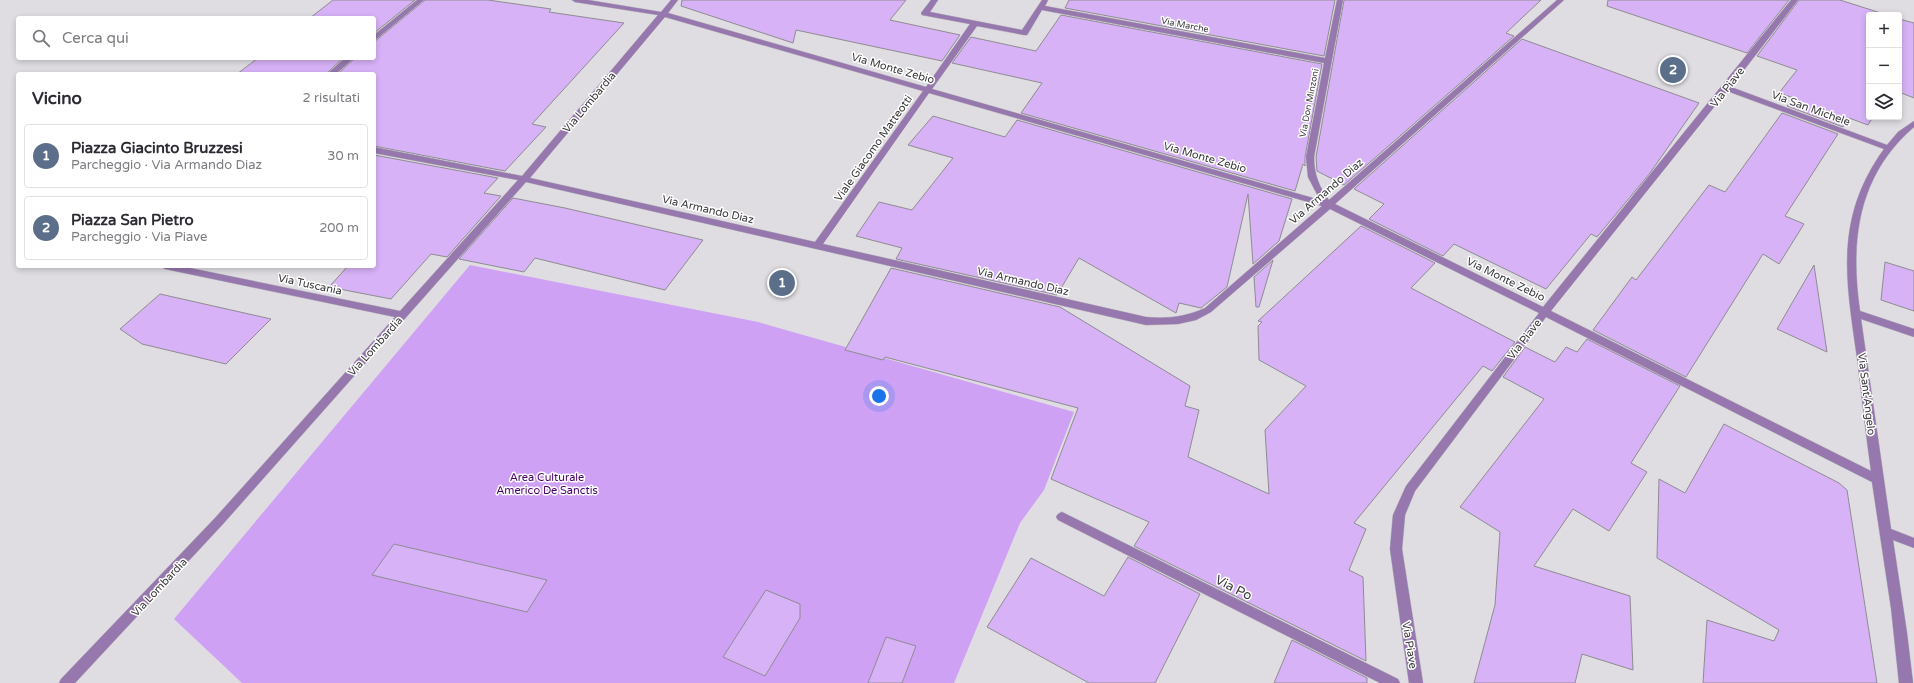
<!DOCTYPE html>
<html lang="it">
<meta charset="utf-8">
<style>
:root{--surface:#fff;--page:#f7f7f7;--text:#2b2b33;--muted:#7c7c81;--line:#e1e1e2;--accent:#6d6330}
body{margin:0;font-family:"Varela Round",sans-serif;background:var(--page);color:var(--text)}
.controls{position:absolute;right:12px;top:12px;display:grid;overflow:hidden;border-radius:4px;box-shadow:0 2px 6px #0003}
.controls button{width:36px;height:36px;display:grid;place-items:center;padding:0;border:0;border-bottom:1px solid var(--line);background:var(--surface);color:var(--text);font:20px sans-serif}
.you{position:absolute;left:879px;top:396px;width:14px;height:14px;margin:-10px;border:3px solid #fff;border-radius:50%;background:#1a73e8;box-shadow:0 0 0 6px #1a73e833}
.badge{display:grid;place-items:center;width:26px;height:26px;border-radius:50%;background:var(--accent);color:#fff;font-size:13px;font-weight:700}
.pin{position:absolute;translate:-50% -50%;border:2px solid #fff;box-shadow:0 1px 4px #0006}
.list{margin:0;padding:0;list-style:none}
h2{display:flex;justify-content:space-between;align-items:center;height:52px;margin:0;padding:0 16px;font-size:17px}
h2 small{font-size:13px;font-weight:400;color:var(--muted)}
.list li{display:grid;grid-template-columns:26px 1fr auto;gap:12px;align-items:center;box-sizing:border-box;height:64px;margin:0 8px 8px;padding:0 8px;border:1px solid var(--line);border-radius:4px}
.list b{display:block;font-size:15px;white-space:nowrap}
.list p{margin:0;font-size:13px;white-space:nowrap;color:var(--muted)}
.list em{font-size:13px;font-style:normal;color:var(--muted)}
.icon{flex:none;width:22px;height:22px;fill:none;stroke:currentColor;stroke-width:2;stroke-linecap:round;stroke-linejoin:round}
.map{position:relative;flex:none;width:1914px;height:683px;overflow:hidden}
.search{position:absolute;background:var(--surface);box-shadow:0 2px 6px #0003;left:16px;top:16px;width:360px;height:44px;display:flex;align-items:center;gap:10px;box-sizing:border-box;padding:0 14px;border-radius:4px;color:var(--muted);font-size:15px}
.panel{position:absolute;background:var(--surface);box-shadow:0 2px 6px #0003;left:16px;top:72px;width:360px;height:196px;border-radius:4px}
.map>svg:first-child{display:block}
.green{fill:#cfa1f4}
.building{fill:#d7b2f7;stroke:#8e8c90}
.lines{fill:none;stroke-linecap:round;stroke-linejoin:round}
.minor-casing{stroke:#bab9bd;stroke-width:1}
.minor{fill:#9678ae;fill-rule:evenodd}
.labels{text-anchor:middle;stroke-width:3;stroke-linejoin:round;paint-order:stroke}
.far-street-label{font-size:9px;fill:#39383a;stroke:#fff}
.street-label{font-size:11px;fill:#39383a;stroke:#fff}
.park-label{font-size:11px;fill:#47006a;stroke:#fff}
.near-street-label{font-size:13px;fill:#39383a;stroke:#fff}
</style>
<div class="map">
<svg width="1914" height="683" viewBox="0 0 1914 683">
<rect width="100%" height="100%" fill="#dfdde2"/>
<!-- green -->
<path class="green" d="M470,265L758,322L1074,412L1044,490L1020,523L954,683H242L174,619Z"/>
<!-- building -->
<path class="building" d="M333,0H415L374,33V18H310Z
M425,0H488L551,9L549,12L624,23L532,124L546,127L505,171L374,146V74H338L355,58H374V42Z
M682,0H906L890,20L960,35L942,61L796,30L793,43L681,6Z
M1069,0H1335L1324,56L1065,8Z
M1344,0H1541L1506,33L1514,36L1344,185L1317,171L1316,157Z
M1608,0H1789L1747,53L1607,6Z
M1799,0H1840L1887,15H1869V117H1873L1868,125L1849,118L1843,127L1787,106L1794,98L1779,93L1797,70L1757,56Z
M1061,15L1322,64L1305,157V166L1303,164L1295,191L1021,113L1042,83L952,63L971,37L1036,51Z
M1899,19L1914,23V98L1899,92Z
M1522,39L1699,103L1650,173L1597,237L1591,234L1546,289L1454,244L1443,256L1369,219L1384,204L1354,189Z
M258,58H343L326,74H237Z
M1782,113L1838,134L1785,216L1804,224L1779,264L1763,254L1686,377L1593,330L1632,277L1636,280L1709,185L1725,192Z
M933,116L1005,137L1017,120L1292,199L1279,241L1253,264L1248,194L1227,287L1201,308L1179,303L1176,313L1079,258L1057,295L896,259L902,248L856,236L879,202L912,210L953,158L908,145Z
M374,155L498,178L484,193L501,196L447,257L431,254L391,299L329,287L348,266H374Z
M513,198L565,208L703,240L665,290L535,258L524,272L459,259Z
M1361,226L1435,263L1411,288L1515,342L1492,371L1483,366L1354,523L1366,529L1349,570L1363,577L1366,661L1134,546L1149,522L1051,479L1078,408L885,357L883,360L845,350L891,268L1060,307L1190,386L1185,406L1199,410L1188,457L1269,494L1265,430L1306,386L1259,360L1258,326L1262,322L1258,321Z
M1273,260L1259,307H1256L1254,277Z
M1885,262L1914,271V311L1881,300Z
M1814,265L1827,352L1777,329Z
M160,294L271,319L226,364L142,344L120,329Z
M1587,339L1680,386L1631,463L1647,472L1609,531L1573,509L1534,566L1630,596L1633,670L1582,654L1575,683H1474L1495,605L1500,532L1460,507L1544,399L1503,377L1525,347L1555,362L1566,347L1577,352Z
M1724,424L1839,483L1847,490L1877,683H1703L1707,620L1774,641L1779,630L1657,558L1659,479L1685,493Z
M394,544L547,580L527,612L372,575Z
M1128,557L1200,594L1155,683H1089L987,627L1031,558L1104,596Z
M766,590L800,604V618L765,676L723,657Z
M886,637L916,646L902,683H868Z
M1292,640L1367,678V683H1274Z"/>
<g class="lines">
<!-- minor casing -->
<g class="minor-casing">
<path id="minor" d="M417,0H424L374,41V35Z
M572,0H588L661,12L671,0H678L668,13L926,87L970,24L922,15L921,13L931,0H938L930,12L1022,30L1042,0H1048L1045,6L1325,58L1337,0H1343L1314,157C1314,174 1319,187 1329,200L1557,0H1564L1335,204L1543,307L1791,0H1798L1731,87L1887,145L1898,132L1914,121V127C1857,176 1850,242 1860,311L1914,329V337L1861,319L1891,529L1914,538V548L1893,540L1907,633L1913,683H1899L1891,608L1872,482L1546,317L1415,491L1405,515L1402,549L1423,683H1409L1390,549L1393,515L1406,486L1539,313L1330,209L1211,312L1196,320L1178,324L1146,325L526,182L223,524L75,683H59L61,679L215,518L395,317L165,269L160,266H180L400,311L518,180L374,153V147L522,176L658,15L575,2ZM1042,10L1324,63L1306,157L1308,177L1320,200L932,89L977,26L1024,35H1027ZM665,17L923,91L815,242L530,178ZM1727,91L1884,149C1832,221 1847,285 1858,365C1862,400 1866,436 1871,471L1551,311ZM929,93L1322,206L1205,308C1185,317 1167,319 1146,317L823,244Z
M345,58H354L336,74H327Z
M1062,512L1398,679L1400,683H1380L1058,520L1056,517L1058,514Z"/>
</g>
<!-- minor -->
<use href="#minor" class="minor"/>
</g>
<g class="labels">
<!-- far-street labels -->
<g class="far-street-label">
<text transform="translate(1185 25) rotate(11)" y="3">Via Marche</text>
<text transform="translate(1309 103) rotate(-79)" y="3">Via Don Minzoni</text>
</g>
<!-- street labels -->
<g class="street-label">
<text transform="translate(893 68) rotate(16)" y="4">Via Monte Zebio</text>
<text transform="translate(1727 87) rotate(-52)" y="4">Via Piave</text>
<text transform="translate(589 102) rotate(-50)" y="4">Via Lombardia</text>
<text transform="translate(1811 108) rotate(20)" y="4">Via San Michele</text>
<text transform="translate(873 148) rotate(-55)" y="4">Viale Giacomo Matteotti</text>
<text transform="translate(1205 157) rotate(16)" y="4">Via Monte Zebio</text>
<text transform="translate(1326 191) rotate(-41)" y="4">Via Armando Diaz</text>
<text transform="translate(708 209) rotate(13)" y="4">Via Armando Diaz</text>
<text transform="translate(1506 279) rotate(26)" y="4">Via Monte Zebio</text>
<text transform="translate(1023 281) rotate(13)" y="4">Via Armando Diaz</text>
<text transform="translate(310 284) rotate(12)" y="4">Via Tuscania</text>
<text transform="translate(1524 339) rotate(-52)" y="4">Via Piave</text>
<text transform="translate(375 346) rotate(-48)" y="4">Via Lombardia</text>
<text transform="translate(1867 394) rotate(83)" y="4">Via Sant'Angelo</text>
<text transform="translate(159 587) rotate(-47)" y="4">Via Lombardia</text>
<text transform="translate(1410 645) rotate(81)" y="4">Via Piave</text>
</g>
<!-- park labels -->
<g class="park-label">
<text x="547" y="481">Area Culturale<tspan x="547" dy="13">Americo De Sanctis</tspan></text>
</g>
<!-- near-street labels -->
<g class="near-street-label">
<text transform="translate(1234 587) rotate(27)" y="5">Via Po</text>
</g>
</g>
</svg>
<div class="controls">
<button>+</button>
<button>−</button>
<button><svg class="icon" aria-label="layers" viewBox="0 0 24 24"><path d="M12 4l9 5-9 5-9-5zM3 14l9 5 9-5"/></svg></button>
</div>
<div class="you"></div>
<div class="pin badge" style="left:782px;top:283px;background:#5c6f8a">1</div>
<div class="pin badge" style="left:1673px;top:70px;background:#5c6f8a">2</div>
<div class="search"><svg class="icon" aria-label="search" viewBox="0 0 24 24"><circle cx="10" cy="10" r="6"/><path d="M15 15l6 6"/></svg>Cerca qui</div>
<section class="panel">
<h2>Vicino<small>2 risultati</small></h2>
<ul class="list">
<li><span class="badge" style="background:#5c6f8a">1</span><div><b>Piazza Giacinto Bruzzesi</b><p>Parcheggio · Via Armando Diaz</p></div><em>30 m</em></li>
<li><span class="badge" style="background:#5c6f8a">2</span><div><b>Piazza San Pietro</b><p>Parcheggio · Via Piave</p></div><em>200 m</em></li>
</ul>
</section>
</div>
